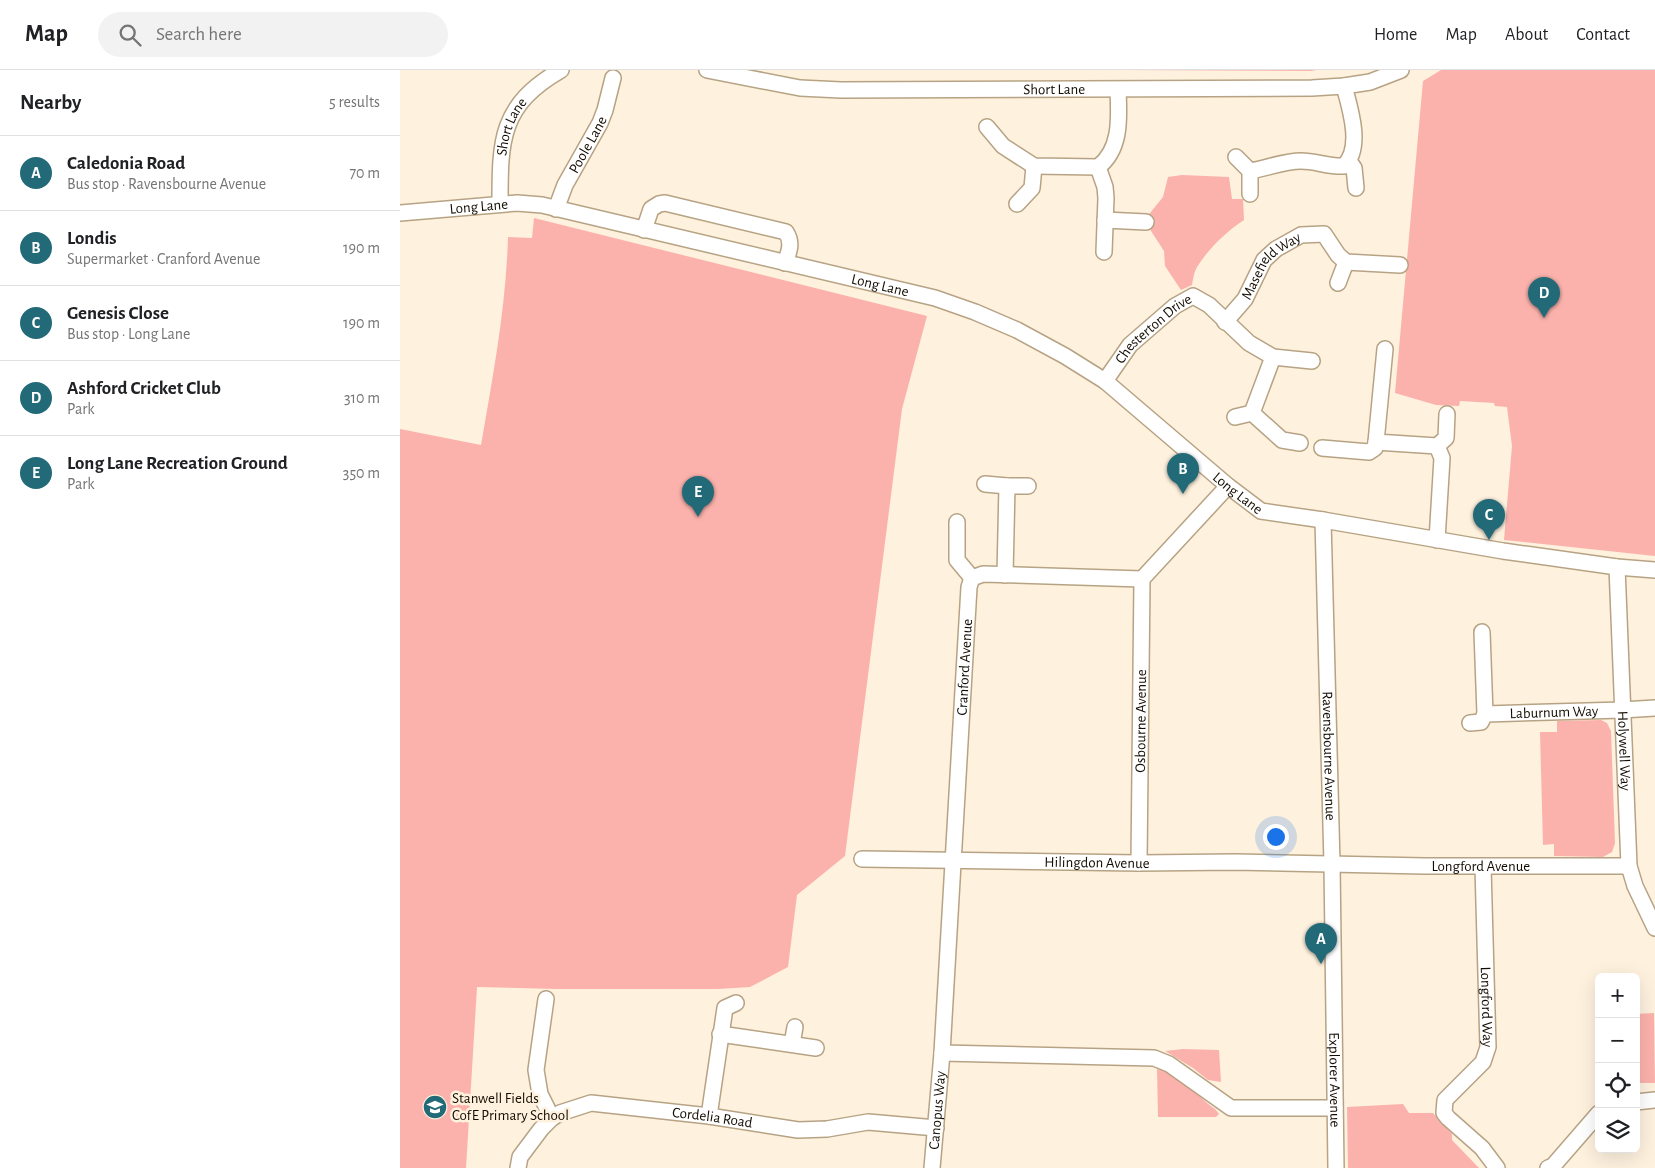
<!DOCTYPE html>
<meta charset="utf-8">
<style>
:root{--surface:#fff;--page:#f2f2f2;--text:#202124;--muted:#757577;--line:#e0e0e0;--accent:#236a78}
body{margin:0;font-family:"Alegreya Sans",sans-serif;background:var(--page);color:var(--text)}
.controls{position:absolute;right:15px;bottom:15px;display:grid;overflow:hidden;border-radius:8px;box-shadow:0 5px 20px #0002}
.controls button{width:45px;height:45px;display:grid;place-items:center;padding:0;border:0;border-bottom:1px solid var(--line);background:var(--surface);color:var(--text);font:25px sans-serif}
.you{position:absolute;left:875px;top:766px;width:18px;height:18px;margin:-12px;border:4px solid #fff;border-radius:50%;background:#1a73e8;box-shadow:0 0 0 8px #1a73e833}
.badge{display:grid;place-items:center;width:32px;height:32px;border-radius:50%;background:var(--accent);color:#fff;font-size:16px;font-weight:700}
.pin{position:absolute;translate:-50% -41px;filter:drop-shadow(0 1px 2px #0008)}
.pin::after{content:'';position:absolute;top:26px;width:18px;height:15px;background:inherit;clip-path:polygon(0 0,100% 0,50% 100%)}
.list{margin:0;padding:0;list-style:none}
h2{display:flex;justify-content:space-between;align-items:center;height:65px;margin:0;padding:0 20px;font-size:21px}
h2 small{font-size:16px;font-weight:400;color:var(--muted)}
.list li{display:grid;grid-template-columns:32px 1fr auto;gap:15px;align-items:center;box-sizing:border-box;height:75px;padding:0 20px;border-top:1px solid var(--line)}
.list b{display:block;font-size:19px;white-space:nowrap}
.list p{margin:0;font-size:16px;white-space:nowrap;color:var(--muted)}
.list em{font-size:16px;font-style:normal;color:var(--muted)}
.icon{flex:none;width:28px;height:28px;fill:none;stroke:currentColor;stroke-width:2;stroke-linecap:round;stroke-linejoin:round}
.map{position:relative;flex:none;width:1255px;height:1098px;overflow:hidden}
header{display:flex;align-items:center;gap:30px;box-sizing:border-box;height:70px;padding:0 25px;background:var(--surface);border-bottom:1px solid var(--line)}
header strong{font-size:24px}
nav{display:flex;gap:28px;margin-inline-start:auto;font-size:18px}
.search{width:350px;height:45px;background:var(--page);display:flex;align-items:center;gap:12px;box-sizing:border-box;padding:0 18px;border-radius:28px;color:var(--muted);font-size:19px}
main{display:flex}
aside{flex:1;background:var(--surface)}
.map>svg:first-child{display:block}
.green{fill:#fcb2ac}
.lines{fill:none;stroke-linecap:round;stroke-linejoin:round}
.minor-casing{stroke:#b7a384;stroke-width:18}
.minor{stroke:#fff;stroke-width:15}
.labels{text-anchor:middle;stroke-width:5;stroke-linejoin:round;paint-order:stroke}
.street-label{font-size:15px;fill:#130c03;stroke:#fef1de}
.poi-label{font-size:15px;fill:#130c03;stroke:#fef1de;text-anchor:start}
</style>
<header>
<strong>Map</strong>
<div class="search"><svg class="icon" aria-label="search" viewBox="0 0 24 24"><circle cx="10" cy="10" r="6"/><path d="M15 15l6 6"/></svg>Search here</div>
<nav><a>Home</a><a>Map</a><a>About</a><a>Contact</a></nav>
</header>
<main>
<aside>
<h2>Nearby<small>5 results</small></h2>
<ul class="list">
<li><span class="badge">A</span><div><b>Caledonia Road</b><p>Bus stop · Ravensbourne Avenue</p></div><em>70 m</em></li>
<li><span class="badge">B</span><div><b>Londis</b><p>Supermarket · Cranford Avenue</p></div><em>190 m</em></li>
<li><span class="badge">C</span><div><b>Genesis Close</b><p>Bus stop · Long Lane</p></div><em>190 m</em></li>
<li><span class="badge">D</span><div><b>Ashford Cricket Club</b><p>Park</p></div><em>310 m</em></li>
<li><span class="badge">E</span><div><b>Long Lane Recreation Ground</b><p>Park</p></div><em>350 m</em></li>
</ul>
</aside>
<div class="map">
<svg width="1255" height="1098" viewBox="0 0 1255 1098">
<rect width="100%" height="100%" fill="#fef1de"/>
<!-- green -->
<path class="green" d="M725,0H916L911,1Z
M1041,0H1255V486L1104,470L1112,376L1107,337L1095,336L1094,333L1060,331L1059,336L1036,335L995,323L1023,11Z
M782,105L829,107L832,129H843L844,150C827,161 809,178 797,197C794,202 793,209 792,215L781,220L765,196L764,181L751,161L750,143L763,127L768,107Z
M134,148L527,246L502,339L445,786L397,825L388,897L350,917L318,919H156L77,917L66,1098H0V359L81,375C93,306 106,237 108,167L132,168Z
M1201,650L1207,653L1211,661L1215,773L1212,782L1203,787L1154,786V774L1143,775L1140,662H1157V651Z
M1254,943L1255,1013H1236V944Z
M783,979L819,980L821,1012L808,1010L793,998L765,981Z
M757,999C780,1002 797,1027 815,1039L819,1044L816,1047H758Z
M1003,1034L1009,1043H1033L1052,1064V1070L1079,1098H948L947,1037Z"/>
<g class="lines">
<!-- minor casing -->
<g class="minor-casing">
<g id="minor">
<path id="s1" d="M307,0L400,18L441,20L912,18L944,16L970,12L1001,0"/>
<path d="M587,57L603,76L634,96L698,97C722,79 719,46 718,20"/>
<path d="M836,87L850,101V124"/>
<path d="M949,91L954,98L956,118"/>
<path d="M698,97L705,117L706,128L704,182"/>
<path d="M850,101C867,98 885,91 901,91C916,91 929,97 944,96C963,78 950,38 944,16"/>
<path id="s2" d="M100,134C100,70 100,35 161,0"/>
<path d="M617,134L632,118L634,96"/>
<path id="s3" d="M156,139L165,115L200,53L205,40L213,8"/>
<path id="s4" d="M0,143L117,133L142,135L535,228L575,242L617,260L665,286L705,311L828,416L861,441L923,450L1103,481L1217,497L1255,500"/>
<path d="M705,150L746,152"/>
<path d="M244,160L251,139L259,134L265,133L386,162C393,173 389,182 385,193"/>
<path d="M938,213L946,192"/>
<path id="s5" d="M825,252L845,229L864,190L876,179L901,165L924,164L938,185L946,192L1000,195"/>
<path d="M985,279L976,372L1037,376L1042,388L1037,470"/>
<path d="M873,287L852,343L882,370L900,373"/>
<path id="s6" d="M705,311L730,275L775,236L793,226L809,235L849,273L873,287L912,291"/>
<path d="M835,347L852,343"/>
<path d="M1037,376L1046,368L1047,344"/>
<path d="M922,378L969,382L975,378L976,372"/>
<path d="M585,414L607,416L605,505"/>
<path d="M607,416H628"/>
<path id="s7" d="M923,450L932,794L936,1098"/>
<path d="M557,452V490L572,508"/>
<path id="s8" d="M1217,497L1229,796L1235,816L1255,858"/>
<path d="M1082,562L1085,644"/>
<path id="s9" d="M1070,653L1081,652L1085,644L1222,640L1255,638"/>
<path id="s10" d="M462,789L739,793L835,792L1025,796H1229"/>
<path id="s11" d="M739,793L742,509"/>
<path id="s12" d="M1083,797L1088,977L1083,992L1045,1030L1044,1043L1048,1048L1082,1078L1097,1098"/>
<path d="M146,929L136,1000L140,1024L152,1048"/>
<path d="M320,964L416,978"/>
<path d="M392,974L395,957"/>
<path d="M542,983L754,988L769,994L831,1038H935"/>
<path d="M1236,1032L1255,1030"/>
<path d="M309,1046L325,938L336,933"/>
<path id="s13" d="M118,1098L120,1087L141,1059L152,1048L160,1043L191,1033L309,1046L398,1060L427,1059L468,1052L536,1058"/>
<path id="s14" d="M532,1098L542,983L569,517L572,508L583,504L742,509L828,416"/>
<path d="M1148,1098L1153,1096L1199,1043"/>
</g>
</g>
<!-- minor -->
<use href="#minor" class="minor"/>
</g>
<!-- icons -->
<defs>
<g id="school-disc" transform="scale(1.25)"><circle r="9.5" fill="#236a78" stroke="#fef1de"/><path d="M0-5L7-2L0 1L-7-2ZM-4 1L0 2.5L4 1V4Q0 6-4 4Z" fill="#fff"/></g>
</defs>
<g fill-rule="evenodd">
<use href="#school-disc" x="35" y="1037"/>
</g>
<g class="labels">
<!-- street labels -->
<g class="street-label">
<text dy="5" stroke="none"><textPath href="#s1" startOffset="349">Short Lane</textPath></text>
<text dy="5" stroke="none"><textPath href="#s2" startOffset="79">Short Lane</textPath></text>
<text dy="5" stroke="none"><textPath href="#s3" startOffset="72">Poole Lane</textPath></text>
<text dy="5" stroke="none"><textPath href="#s4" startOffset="79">Long Lane</textPath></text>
<text dy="5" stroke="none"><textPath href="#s5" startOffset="74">Masefield Way</textPath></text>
<text dy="5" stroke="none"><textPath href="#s4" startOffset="490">Long Lane</textPath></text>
<text dy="5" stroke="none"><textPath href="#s6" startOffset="72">Chesterton Drive</textPath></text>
<text dy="5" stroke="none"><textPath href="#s4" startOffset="910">Long Lane</textPath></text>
<text dy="5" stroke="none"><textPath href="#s14" startOffset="502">Cranford Avenue</textPath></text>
<text dy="5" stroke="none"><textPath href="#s9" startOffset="89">Laburnum Way</textPath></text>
<text dy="5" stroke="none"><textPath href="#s11" startOffset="142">Osbourne Avenue</textPath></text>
<text dy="5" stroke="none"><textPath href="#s8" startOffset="184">Holywell Way</textPath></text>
<text dy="5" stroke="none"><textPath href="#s7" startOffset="236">Ravensbourne Avenue</textPath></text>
<text dy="5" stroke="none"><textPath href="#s10" startOffset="235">Hilingdon Avenue</textPath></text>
<text dy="5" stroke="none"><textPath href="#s10" startOffset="619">Longford Avenue</textPath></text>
<text dy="5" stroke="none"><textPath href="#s12" startOffset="140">Longford Way</textPath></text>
<text dy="5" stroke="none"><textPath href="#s7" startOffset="560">Explorer Avenue</textPath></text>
<text dy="5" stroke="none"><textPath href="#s14" startOffset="58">Canopus Way</textPath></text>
<text dy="5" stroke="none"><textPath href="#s13" startOffset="226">Cordelia Road</textPath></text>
</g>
<!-- poi labels -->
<g class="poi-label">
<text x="52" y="1033">Stanwell Fields<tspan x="52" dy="17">CofE Primary School</tspan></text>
</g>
</g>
</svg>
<div class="controls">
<button>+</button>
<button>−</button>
<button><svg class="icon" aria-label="locate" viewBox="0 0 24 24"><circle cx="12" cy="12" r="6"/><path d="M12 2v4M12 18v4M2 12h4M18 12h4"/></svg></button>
<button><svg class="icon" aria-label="layers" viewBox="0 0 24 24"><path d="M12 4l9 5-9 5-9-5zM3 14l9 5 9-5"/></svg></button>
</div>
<div class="you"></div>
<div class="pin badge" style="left:921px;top:894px">A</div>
<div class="pin badge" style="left:783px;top:424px">B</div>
<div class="pin badge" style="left:1089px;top:470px">C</div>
<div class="pin badge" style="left:1144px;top:248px">D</div>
<div class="pin badge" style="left:298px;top:447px">E</div>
</div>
</main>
